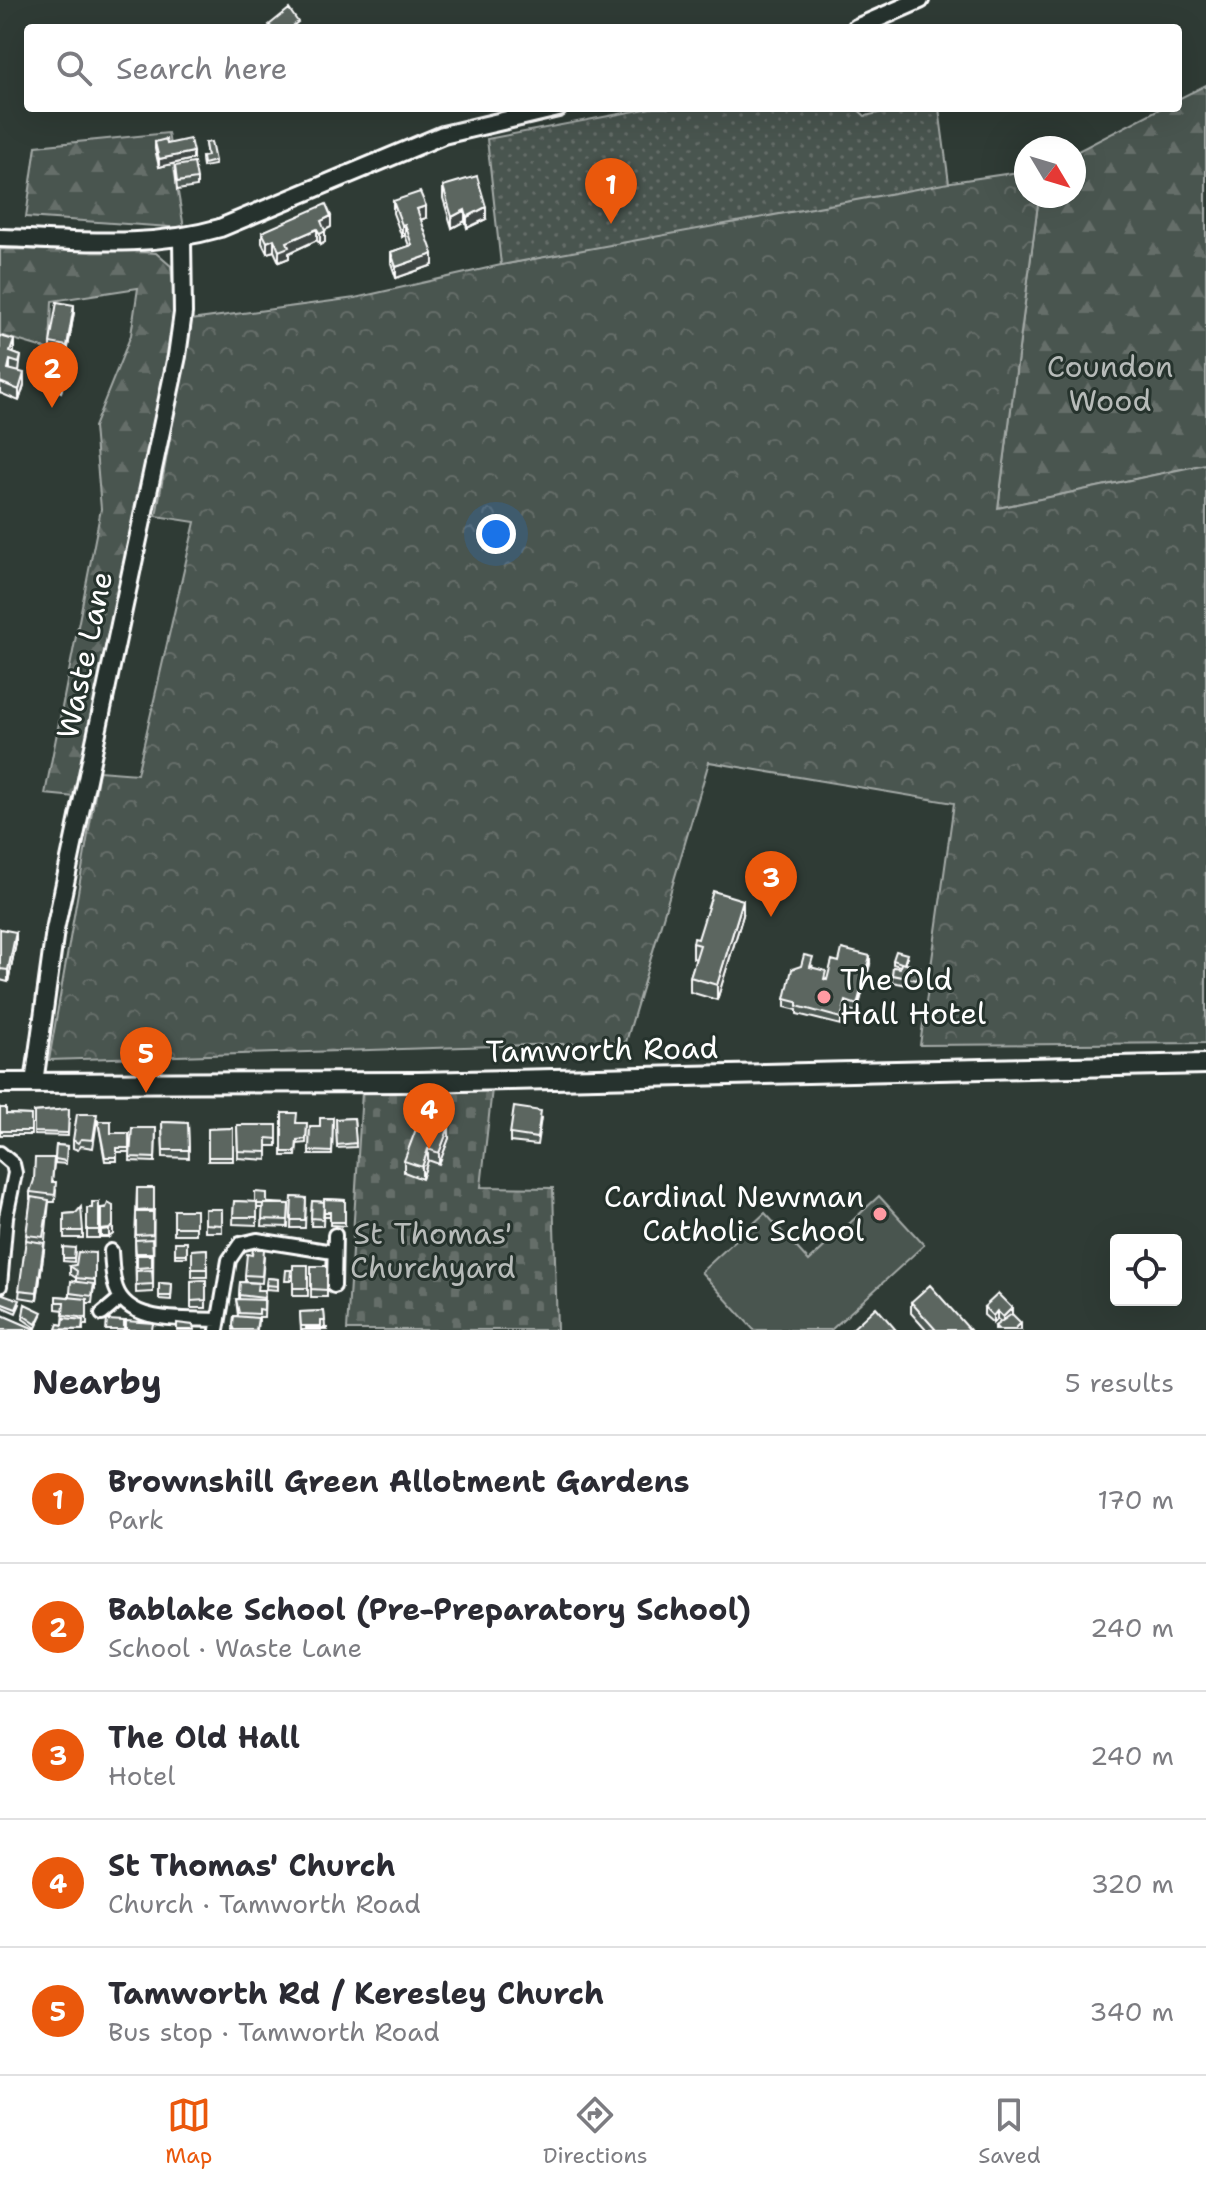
<!DOCTYPE html>
<meta charset="utf-8">
<style>
:root{--surface:#fff;--page:#f2f2f3;--text:#2b2b33;--muted:#7c7c81;--line:#e1e1e2;--accent:#ea580c}
body{margin:0;font-family:"Shantell Sans",sans-serif;background:var(--page);color:var(--text)}
.controls{position:absolute;right:24px;bottom:24px;display:grid;overflow:hidden;border-radius:8px;box-shadow:0 8px 32px #0002}
.controls button{width:72px;height:72px;display:grid;place-items:center;padding:0;border:0;border-bottom:2px solid var(--line);background:var(--surface);color:var(--text);font:40px sans-serif}
.compass{position:absolute;left:1014px;top:136px;width:72px;height:72px;border-radius:50%;background:var(--surface);box-shadow:0 8px 32px #0002;rotate:128deg}
.you{position:absolute;left:496px;top:534px;width:28px;height:28px;margin:-20px;border:6px solid #fff;border-radius:50%;background:#1a73e8;box-shadow:0 0 0 12px #1a73e833}
.badge{display:grid;place-items:center;width:52px;height:52px;border-radius:50%;background:var(--accent);color:#fff;font-size:26px;font-weight:700}
.pin{position:absolute;translate:-50% -66px;filter:drop-shadow(0 2px 4px #0008)}
.pin::after{content:'';position:absolute;top:42px;width:28px;height:24px;background:inherit;clip-path:polygon(0 0,100% 0,50% 100%)}
.list{margin:0;padding:0;list-style:none}
h2{display:flex;justify-content:space-between;align-items:center;height:104px;margin:0;padding:0 32px;font-size:34px}
h2 small{font-size:26px;font-weight:400;color:var(--muted)}
.list li{display:grid;grid-template-columns:52px 1fr auto;gap:24px;align-items:center;box-sizing:border-box;height:128px;padding:0 32px;border-top:2px solid var(--line)}
.list b{display:block;font-size:30px;white-space:nowrap}
.list p{margin:0;font-size:26px;white-space:nowrap;color:var(--muted)}
.list em{font-size:26px;font-style:normal;color:var(--muted)}
.icon{flex:none;width:44px;height:44px;fill:none;stroke:currentColor;stroke-width:2;stroke-linecap:round;stroke-linejoin:round}
.map{position:relative;flex:none;width:1206px;height:1330px;overflow:hidden}
.search{position:absolute;background:var(--surface);box-shadow:0 8px 32px #0002;left:24px;right:24px;top:24px;height:88px;display:flex;align-items:center;gap:20px;box-sizing:border-box;padding:0 28px;border-radius:8px;color:var(--muted);font-size:30px}
.sheet{height:744px;background:var(--surface)}
nav{display:flex;justify-content:space-around;align-items:center;box-sizing:border-box;height:112px;border-top:2px solid var(--line);background:var(--surface);font-size:22px;color:var(--muted)}
nav a{display:grid;justify-items:center;gap:4px}
nav .on{color:var(--accent)}
.map>svg:first-child{display:block}
.forest{fill:url(#forest-firs);stroke:#a4aaa7;stroke-width:2}
.cemetery{fill:url(#cemetery-stones);stroke:#a4aaa7;stroke-width:2}
.park{fill:url(#park-crowns);stroke:#a4aaa7;stroke-width:2}
.garden{fill:url(#garden-dots);stroke:#a4aaa7;stroke-width:2}
.pitch{fill:#4a544f;stroke:#a4aaa7;stroke-width:2}
.lines{fill:none;stroke-linecap:round;stroke-linejoin:round}
.minor-casing{stroke:#fff;stroke-width:18}
.tertiary-casing{stroke:#fff;stroke-width:22}
.secondary-casing{stroke:#fff;stroke-width:24}
.minor{stroke:#26332d;stroke-width:12}
.tertiary{stroke:#26332d;stroke-width:16}
.secondary{stroke:#26332d;stroke-width:18}
.wall{fill:#4e5853;stroke:#fff;stroke-width:2}
.shaded-wall{fill:#404744;stroke:#fff;stroke-width:2}
.building{fill:#5b6661;stroke:#fff;stroke-width:2}
.poi-dot{fill:#ff9aa2;stroke:#26332d;stroke-width:3}
.labels{text-anchor:middle;stroke-width:6;stroke-linejoin:round;paint-order:stroke}
.park-label{font-size:30px;fill:#b7bbb9;stroke:#26332d}
.street-label{font-size:30px;fill:#fff;stroke:#26332d}
.poi-label{font-size:30px;fill:#fff;stroke:#26332d;text-anchor:start}
</style>
<div class="map">
<svg width="1206" height="1330" viewBox="0 0 1206 1330">
<defs>
<pattern id="forest-firs" width="22" height="20" patternUnits="userSpaceOnUse" patternTransform="scale(2)"><rect width="22" height="20" fill="#4a544f"/><path d="M5 1l3.5 6h-7zM16 11l3.5 6h-7z" fill="#656e69"/></pattern>
<pattern id="cemetery-stones" width="16" height="16" patternUnits="userSpaceOnUse" patternTransform="scale(2)"><rect width="16" height="16" fill="#4a544f"/><path d="M2 7V4a2 2 0 0 1 4 0v3zM10 15v-3a2 2 0 0 1 4 0v3z" fill="#656e69"/></pattern>
<pattern id="park-crowns" width="20" height="18" patternUnits="userSpaceOnUse" patternTransform="scale(2)"><rect width="20" height="18" fill="#4a544f"/><path d="M2 6a3 3 0 1 1 6 0M12 15a3 3 0 1 1 6 0" fill="none" stroke="#656e69"/></pattern>
<pattern id="garden-dots" width="8" height="8" patternUnits="userSpaceOnUse" patternTransform="scale(2)"><rect width="8" height="8" fill="#4a544f"/><path d="M2 2h.1M6 6h.1" fill="none" stroke="#656e69" stroke-width="1.8" stroke-linecap="round"/></pattern>
</defs>
<rect width="100%" height="100%" fill="#2f3b35"/>
<filter id="ink" filterUnits="userSpaceOnUse"><feTurbulence type="fractalNoise" baseFrequency=".0125" numOctaves="2"/><feDisplacementMap in="SourceGraphic" scale="16" xChannelSelector="R" yChannelSelector="G"/><feConvolveMatrix kernelMatrix="1 2 1 2 8 2 1 2 1" color-interpolation-filters="sRGB"/></filter>
<g filter="url(#ink)">
<!-- forest -->
<path class="forest" d="M1206,85V464L998,508L1039,196H1074V153L1161,108H1178V99Z
M168,133L184,228L26,217L36,146Z
M0,249L132,251L156,253L171,266L176,320L75,797L45,794L101,509L94,427L131,335L138,288L52,301L50,350L0,335Z"/>
<!-- cemetery -->
<path class="cemetery" d="M492,1089L481,1187L553,1188L557,1330H347L362,1092Z"/>
<!-- park -->
<path class="park" d="M1026,171V196H1039L998,508L1206,464V1043L920,1045L954,803L709,762L626,1042L49,1060L99,771L137,774L195,522L156,516L191,320L355,298L501,265L870,194Z"/>
<!-- garden -->
<path class="garden" d="M651,108H856L865,116L902,108H939L949,183L501,265L487,139Z"/>
<!-- pitch -->
<path class="pitch" d="M879,1196L924,1245L831,1330H754L701,1272L765,1213L809,1261Z"/>
<g class="lines">
<!-- minor casing -->
<g class="minor-casing">
<path id="minor" d="M0,1153L13,1164L15,1173L6,1217L0,1286
M111,1251C112,1263 112,1277 116,1288C129,1325 186,1318 218,1320
M334,1286L335,1235
M102,1314L121,1298
M217,1330L229,1260L240,1244L257,1240L333,1252"/>
</g>
<!-- tertiary casing -->
<g class="tertiary-casing">
<path id="tertiary" d="M856,28L920,0
M0,238C74,240 148,249 220,228L443,135L558,108
M34,1083L55,930L177,356L183,313L182,239"/>
</g>
<!-- secondary casing -->
<g class="secondary-casing">
<path id="secondary" d="M0,1083L418,1082L1206,1064"/>
</g>
<!-- minor -->
<use href="#minor" class="minor"/>
<!-- tertiary -->
<use href="#tertiary" class="tertiary"/>
<!-- secondary -->
<use href="#secondary" class="secondary"/>
</g>
<!-- wall -->
<path class="wall" d="M155,142L167,144L193,159L159,167L155,149Z
M205,143L215,161V165L203,167L202,157L207,156Z
M175,166L197,179V187L177,190Z
M443,186L486,219L467,228L465,221L452,228L443,198Z
M393,201L426,218L421,219L433,265L396,278L391,263V252L409,246L405,235L402,237L393,213Z
M331,227L325,230V242L320,245L317,240L289,253V258L279,262L274,251L267,253L262,243V232Z
M74,312L67,353L50,350V343Z
M0,336L14,351L13,353L21,356L19,372L24,385L19,401L0,393Z
M66,375L61,392L47,385V378Z
M743,915L717,1000L690,992V977L696,959L693,958V943Z
M0,929L16,943L8,982L0,980Z
M907,958L905,964L920,974L917,987L892,982V975L900,968V966L893,964V960Z
M839,962L870,964L857,1012L846,1009L841,1025L797,1014V1010L785,1007V999L813,965L812,967L827,980Z
M0,1108L6,1114L31,1115V1135H0Z
M69,1109L68,1136L34,1135V1112Z
M282,1113L296,1123H307L306,1143L297,1144L296,1156H282Z
M333,1118L332,1155H309L310,1127H320Z
M354,1118L356,1147L337,1148L336,1119Z
M541,1118L537,1145L510,1142V1134Z
M97,1121L93,1148L81,1146L78,1150L73,1148V1140Z
M98,1121L111,1133H129V1152H117V1161H105Z
M435,1121L449,1138L439,1164L428,1160L422,1179L404,1172V1161Z
M162,1122L188,1123L189,1158L163,1157Z
M237,1125H277V1146H267V1160L238,1158Z
M132,1128H156L155,1162L130,1161Z
M233,1128V1161H208V1129Z
M56,1145L67,1146L66,1164L55,1163Z
M54,1165L52,1182L56,1190L55,1202H49L44,1250L37,1300L19,1297L31,1199H30V1192Z
M137,1188H154L153,1292L136,1293L135,1240Z
M292,1197L306,1198L305,1228H291Z
M324,1199L345,1200V1226L330,1225V1216H324Z
M234,1201L289,1204L288,1227L262,1226L263,1208H257V1225L233,1224Z
M312,1201L324,1202L323,1226H311Z
M99,1202V1238H87V1208H92Z
M113,1206V1234L109,1237H101V1208Z
M205,1209H222V1232H205Z
M174,1210H196V1234H174Z
M76,1213L83,1231V1238H64V1214Z
M175,1242H187V1257H175Z
M75,1248L74,1262L63,1261V1258Z
M207,1249V1277H192V1250Z
M95,1253V1288L94,1287L92,1303H87V1325H83V1330H56L58,1324L63,1325L64,1310L56,1309V1296L70,1297V1293L76,1282V1278L70,1274V1266L76,1265Z
M264,1257L262,1283L248,1282L258,1290H265L264,1317H259V1321H258L257,1330H233L234,1316H238L236,1299H239L240,1282H245V1275Z
M293,1265H308V1296H293Z
M311,1266H327V1297H311Z
M267,1278L278,1279V1290L266,1289Z
M206,1280V1308H191V1281Z
M159,1283L172,1284L171,1300L159,1299Z
M0,1293L20,1304L16,1313L0,1306Z
M911,1302L970,1330H926L911,1313Z
M25,1304L42,1315L36,1328L23,1319Z
M984,1307L1012,1314L1021,1330H995V1326L1001,1322L997,1319L993,1323L984,1315Z
M324,1311L325,1328L327,1330H301L300,1312Z"/>
<!-- shaded-wall -->
<path class="shaded-wall" d="M193,152V159L159,167V159Z
M426,206V218L417,221V209Z
M486,207V219L467,228V217Z
M465,210V221L452,228V217Z
M331,216V227L321,232V221Z
M405,224V235L402,237V225Z
M317,229V240L289,253V258L279,262V251L287,242Z
M325,231V242L320,245V234Z
M274,239V251L267,253V242Z
M433,254V265L396,278V267Z
M74,305V312L67,353V346Z
M14,340V351L10,362V371L8,369L10,352Z
M66,367V375L61,392V385Z
M24,373V385L19,401V390Z
M743,900V915L717,1000V985Z
M16,932V943L8,982V970Z
M870,956V964L857,1012V1005Z
M846,1001V1009L841,1025V1018Z
M449,1127V1138L439,1164V1153Z
M428,1149V1160L422,1179V1167Z
M113,1226V1234L109,1237V1229Z
M44,1243V1250L37,1300V1292Z
M1012,1308V1315L1003,1325V1317Z
M997,1311V1319L993,1323V1316Z
M1021,1323V1330H1014Z"/>
<!-- building -->
<path class="building" d="M289,9L298,22L294,25L296,28H272L269,25Z
M166,139L167,144L190,139L193,152L159,159L155,142Z
M211,142L215,161L203,164L202,157L207,156L205,143Z
M194,163L197,179L177,182L175,166Z
M477,176L486,207L467,217L465,210L452,217L443,186Z
M420,192L426,206L417,209L433,254L396,267L391,252L412,245L405,224L402,225L393,201Z
M326,204L331,216L321,221L325,231L320,234L317,229L287,242L289,247L279,251L274,239L267,242L262,232Z
M57,302L74,305L67,346L50,343Z
M0,336L14,340L10,352L21,356L19,363L10,360L8,369L24,373L19,390L0,382Z
M52,363L66,367L61,385L47,378Z
M713,891L743,900L717,985L690,977L700,945L693,943L694,938L698,939Z
M0,929L16,932L8,970L0,969Z
M842,949L870,956L857,1005L846,1001L841,1018L797,1006V1002L785,999L792,969L801,966L804,955L813,957L810,967L826,971L824,979L827,980L832,960L839,962Z
M896,951L907,954L904,964L893,960Z
M901,963L920,967L917,980L892,975L893,967L900,968Z
M514,1107L541,1111L537,1138L510,1134Z
M0,1108H6V1114L31,1115V1131H0Z
M424,1108L435,1112L432,1120L449,1127L439,1153L428,1149L422,1167L404,1161Z
M69,1109L68,1133L34,1132V1112Z
M282,1113H297L296,1123H307L306,1139L297,1140L296,1152H282Z
M77,1114H97L93,1140L81,1139L78,1143L73,1140Z
M320,1118H333L332,1152L309,1151L310,1127H320Z
M354,1118L356,1143L337,1145L336,1119Z
M98,1121H111V1133H129V1148H117V1157H105Z
M162,1122L188,1123L189,1150H163Z
M237,1125H277V1139L267,1138V1152L238,1151Z
M132,1128H156L155,1158L130,1157Z
M233,1128V1157H208V1129Z
M56,1145L67,1146L66,1161L55,1159Z
M35,1158H54L52,1182H56L55,1195L30,1192L34,1180Z
M137,1188H154V1210L137,1211Z
M255,1192L267,1193V1204H257V1202H255Z
M31,1197L49,1200L43,1237L26,1235Z
M292,1197L306,1198L305,1220H291Z
M324,1199L345,1200V1222H330V1212H324Z
M234,1201L257,1202V1217H233Z
M312,1201L324,1202L323,1219L311,1218Z
M92,1202H99V1230H87V1208H92Z
M108,1203L113,1206V1226L109,1229L101,1230V1208H106Z
M263,1204H289L288,1220L262,1219Z
M81,1207L83,1231H64V1214L76,1213Z
M205,1209H222V1225L205,1224Z
M174,1210H196V1227H174Z
M136,1212H153V1234L136,1235Z
M152,1239L153,1253H136L135,1240Z
M26,1240L44,1243L37,1292L19,1290Z
M175,1242H187V1254H175Z
M63,1247L75,1248L74,1258H63Z
M207,1249V1269H192V1250Z
M253,1249H264L262,1276L245,1275L247,1254L252,1255Z
M78,1252L95,1253V1280L76,1278L77,1271L70,1266L76,1265Z
M137,1255H152V1267L137,1268Z
M293,1265H308V1288H293Z
M311,1266H327V1290L311,1289Z
M152,1270L153,1284L136,1285V1271Z
M286,1270H291L290,1281H285Z
M267,1278L278,1279V1286L266,1285Z
M206,1280V1300L191,1301V1281Z
M71,1281L94,1284L92,1296L70,1293Z
M240,1282L258,1283L257,1290H265L264,1298L239,1295Z
M159,1283L172,1284L171,1296H159Z
M930,1285L970,1330H936L911,1302Z
M0,1293L20,1300L16,1309L0,1303Z
M998,1294L1012,1308L1003,1317L997,1311L993,1316L984,1307Z
M56,1296L87,1299V1318L63,1315L64,1302H56Z
M236,1299L264,1300V1310L259,1309V1314L239,1313Z
M25,1304L42,1312L36,1324L23,1315Z
M876,1307L896,1330H851Z
M324,1311L325,1321H321V1326H301L300,1312Z
M0,1314L37,1330H0Z
M1012,1314L1021,1323L1014,1330H999L995,1326Z
M234,1316L258,1318L256,1330H235L233,1326Z
M64,1318L83,1320L82,1330L56,1329L58,1324L63,1325Z
M107,1320L124,1321V1330H106Z
M126,1321L153,1323L152,1330H126Z
M177,1323L193,1325L194,1330H177Z
M306,1328H327V1330H306Z"/>
</g>
<!-- markers -->
<g class="poi-dot">
<circle cx="824" cy="997" r="8"/>
<circle cx="880" cy="1214" r="8"/>
</g>
<g class="labels">
<!-- park labels -->
<g class="park-label">
<text x="1110" y="377">Coundon<tspan x="1110" dy="34">Wood</tspan></text>
<text x="433" y="1244">St Thomas'<tspan x="433" dy="34">Churchyard</tspan></text>
</g>
<!-- street labels -->
<g class="street-label">
<text transform="translate(85 655) rotate(-78)" y="10">Waste Lane</text>
<text transform="translate(602 1050) rotate(-1)" y="10">Tamworth Road</text>
</g>
<!-- poi labels -->
<g class="poi-label">
<text x="840" y="990">The Old<tspan x="840" dy="34">Hall Hotel</tspan></text>
<text x="864" y="1207" text-anchor="end">Cardinal Newman<tspan x="864" dy="34">Catholic School</tspan></text>
</g>
</g>
</svg>
<div class="controls">
<button><svg class="icon" aria-label="locate" viewBox="0 0 24 24"><circle cx="12" cy="12" r="6"/><path d="M12 2v4M12 18v4M2 12h4M18 12h4"/></svg></button>
</div>
<svg class="compass" viewBox="-18 -18 36 36"><path d="M0-13l5 13h-10z" fill="#e53935"/><path d="M0 13l5-13h-10z" fill="#7c7c81"/></svg>
<div class="you"></div>
<div class="pin badge" style="left:611px;top:224px">1</div>
<div class="pin badge" style="left:52px;top:408px">2</div>
<div class="pin badge" style="left:771px;top:917px">3</div>
<div class="pin badge" style="left:429px;top:1149px">4</div>
<div class="pin badge" style="left:146px;top:1093px">5</div>
<div class="search"><svg class="icon" aria-label="search" viewBox="0 0 24 24"><circle cx="10" cy="10" r="6"/><path d="M15 15l6 6"/></svg>Search here</div>
</div>
<section class="sheet">
<h2>Nearby<small>5 results</small></h2>
<ul class="list">
<li><span class="badge">1</span><div><b>Brownshill Green Allotment Gardens</b><p>Park</p></div><em>170 m</em></li>
<li><span class="badge">2</span><div><b>Bablake School (Pre-Preparatory School)</b><p>School · Waste Lane</p></div><em>240 m</em></li>
<li><span class="badge">3</span><div><b>The Old Hall</b><p>Hotel</p></div><em>240 m</em></li>
<li><span class="badge">4</span><div><b>St Thomas' Church</b><p>Church · Tamworth Road</p></div><em>320 m</em></li>
<li><span class="badge">5</span><div><b>Tamworth Rd / Keresley Church</b><p>Bus stop · Tamworth Road</p></div><em>340 m</em></li>
</ul>
</section>
<nav>
<a class="on"><svg class="icon" aria-label="map" viewBox="0 0 24 24"><path d="M3 6l6-2 6 2 6-2v14l-6 2-6-2-6 2zM9 4v14M15 6v14"/></svg>Map</a>
<a><svg class="icon" aria-label="directions" viewBox="0 0 24 24"><path d="M12 3l9 9-9 9-9-9zM9 14v-3h6M13 9l2 2-2 2"/></svg>Directions</a>
<a><svg class="icon" aria-label="saved" viewBox="0 0 24 24"><path d="M7 4h10v16l-5-4-5 4z"/></svg>Saved</a>
</nav>
